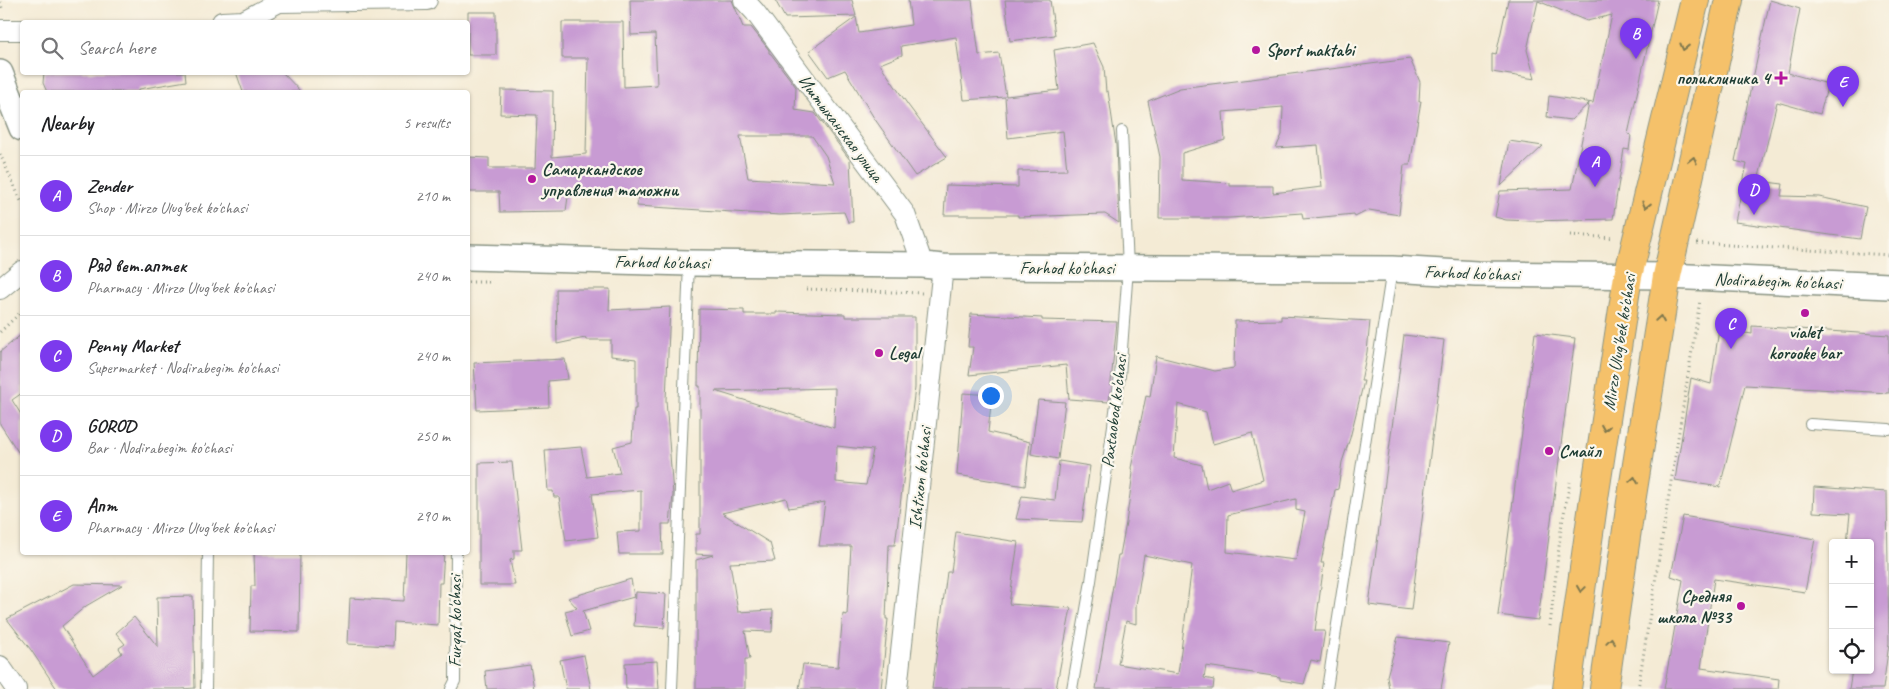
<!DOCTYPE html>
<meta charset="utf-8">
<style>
:root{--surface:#fff;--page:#f6f6f6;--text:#202124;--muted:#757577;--line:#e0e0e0;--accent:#7c3aed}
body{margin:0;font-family:Caveat,sans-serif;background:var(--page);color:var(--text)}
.controls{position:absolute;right:15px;bottom:15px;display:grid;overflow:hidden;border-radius:5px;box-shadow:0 1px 4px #0004}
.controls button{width:45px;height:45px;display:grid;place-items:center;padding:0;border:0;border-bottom:1px solid var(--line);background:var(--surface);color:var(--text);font:25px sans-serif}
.you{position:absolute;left:990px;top:395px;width:18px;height:18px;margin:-12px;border:4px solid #fff;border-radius:50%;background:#1a73e8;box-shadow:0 0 0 8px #1a73e833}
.badge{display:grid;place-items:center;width:32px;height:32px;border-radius:50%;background:var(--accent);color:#fff;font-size:16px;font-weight:700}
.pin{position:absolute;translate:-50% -41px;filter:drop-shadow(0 1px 2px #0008)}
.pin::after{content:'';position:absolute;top:26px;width:18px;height:15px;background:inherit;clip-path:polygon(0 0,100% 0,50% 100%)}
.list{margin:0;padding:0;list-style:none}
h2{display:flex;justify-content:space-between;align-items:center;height:65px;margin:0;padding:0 20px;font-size:21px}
h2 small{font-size:16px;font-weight:400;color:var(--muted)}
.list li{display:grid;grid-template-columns:32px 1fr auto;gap:15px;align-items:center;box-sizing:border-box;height:80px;padding:0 20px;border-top:1px solid var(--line)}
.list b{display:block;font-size:19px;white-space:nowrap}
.list p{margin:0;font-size:16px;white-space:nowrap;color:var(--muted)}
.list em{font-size:16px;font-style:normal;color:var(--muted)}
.icon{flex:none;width:28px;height:28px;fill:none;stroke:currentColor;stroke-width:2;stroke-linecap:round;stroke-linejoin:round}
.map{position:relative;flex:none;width:1889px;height:689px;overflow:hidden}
.search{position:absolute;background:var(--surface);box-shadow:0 1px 4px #0004;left:20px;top:20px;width:450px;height:55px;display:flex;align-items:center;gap:12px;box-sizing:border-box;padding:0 18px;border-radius:5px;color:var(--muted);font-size:19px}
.panel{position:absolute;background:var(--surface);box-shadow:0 1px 4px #0004;left:20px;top:90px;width:450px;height:465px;border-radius:5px}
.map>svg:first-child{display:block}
.building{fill:#c89bd3;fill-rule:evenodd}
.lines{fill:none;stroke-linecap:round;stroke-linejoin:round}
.service-casing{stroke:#8a9484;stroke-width:12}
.minor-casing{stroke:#8a9484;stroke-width:22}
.tertiary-casing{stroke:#8a9484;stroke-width:28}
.primary-casing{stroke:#8a9484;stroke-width:30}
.path{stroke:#8a9484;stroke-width:3;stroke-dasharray:1 4;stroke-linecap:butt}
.service{stroke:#fff;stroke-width:10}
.minor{stroke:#fff;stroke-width:20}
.tertiary{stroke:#fff;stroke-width:25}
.primary{stroke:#f5c16b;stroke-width:28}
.oneway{stroke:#7f784d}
.poi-dot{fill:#b5179e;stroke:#fbf7ec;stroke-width:2}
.labels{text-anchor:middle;stroke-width:4.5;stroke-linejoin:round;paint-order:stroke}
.poi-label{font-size:18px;font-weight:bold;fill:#1f3d34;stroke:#fbf7ec;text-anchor:start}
.street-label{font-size:18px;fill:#1f3d34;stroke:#fbf7ec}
</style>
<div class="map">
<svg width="1889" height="689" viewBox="0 0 1889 689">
<rect width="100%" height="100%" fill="#fbf7ec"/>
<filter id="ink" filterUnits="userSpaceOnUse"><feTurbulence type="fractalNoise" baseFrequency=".02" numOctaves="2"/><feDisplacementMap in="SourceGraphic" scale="10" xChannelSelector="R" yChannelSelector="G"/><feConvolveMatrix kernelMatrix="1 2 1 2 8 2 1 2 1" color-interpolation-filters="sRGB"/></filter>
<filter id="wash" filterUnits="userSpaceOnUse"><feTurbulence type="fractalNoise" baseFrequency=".0096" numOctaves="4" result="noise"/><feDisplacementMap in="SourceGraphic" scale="20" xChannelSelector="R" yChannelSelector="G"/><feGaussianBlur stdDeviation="1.12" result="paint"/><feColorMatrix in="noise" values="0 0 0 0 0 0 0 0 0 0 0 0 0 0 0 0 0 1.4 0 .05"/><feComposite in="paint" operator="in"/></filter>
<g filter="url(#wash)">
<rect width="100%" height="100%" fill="#f4ebd5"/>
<g id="blocks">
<!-- building -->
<path class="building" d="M630,0H732L743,27H751L769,50V53L771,54L796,87L795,110L815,113L850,160L853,222H848L844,212L780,215L637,206L638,192L569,190L566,211L500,212L499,192H468V157L489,158V168H535L537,115L500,114L501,90L553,91L552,157L586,154L588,58H562V22H623L624,87L657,85L655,34L631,35ZM740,136H812L826,156L835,183L748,178Z
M775,0H852L856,16L785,18Z
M908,0H972L979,55L999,53L1006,96L1059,90L1054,50L1093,43L1104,67L1106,92L1108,91L1116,145L1119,223L1105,214L1018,217V215H944L946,185L1018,187V171L1067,170L1063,131L1008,138L1005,97L964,100L956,37L901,46L902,55L880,64L908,105L947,157L915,176L874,118L845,70L828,77L809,51L856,17L859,33L911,25Z
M1005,0H1050L1055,35L1010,41Z
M1508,0H1658L1628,134L1631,135L1629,150L1624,149L1613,219L1531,221L1506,220L1495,217L1500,191L1572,189L1589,103L1571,120L1547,117L1549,96L1593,103L1612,15L1587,21L1538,1L1527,50L1535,79L1492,72V54L1496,55Z
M1770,0L1800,9L1788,73L1828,84L1820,114L1777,102L1758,181L1783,184L1781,196L1819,197L1866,207L1860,239L1735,222L1747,164L1735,161Z
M468,12H496V55H468Z
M1410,59L1420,82L1419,102L1421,101L1410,165H1404L1399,215L1369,210L1355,217L1354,214L1303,219L1302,213L1230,218H1159L1160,157L1148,101L1180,88ZM1283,107L1282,135L1276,148L1318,145L1322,187L1273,193V186H1230V183L1182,180V153L1225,140L1223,112Z
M44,72H185L186,81L139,89V92H47L43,83Z
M236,72H282L301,92H243Z
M1509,141L1543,146L1501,186Z
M556,289H610L609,310L670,307L666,400L673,495L670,524H662L663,554H619L617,532L641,531V490L592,494L598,537L566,541L559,497H554L553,491H548L545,450L581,447L587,477L620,473L613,447L632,442L634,409H636V359L611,356V340H586L585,338L557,344Z
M699,309L744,310V314H776V312L845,314V317H915V388L895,545H889L886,619H888L881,689H799L803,664L838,667L843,614L847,615L851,546H819L825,502L789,508L786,498L722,513L770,543L775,561L730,563L738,612L773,610L772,632L745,631L750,659H745V689H696V560L713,555L696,554V534H700V386H698ZM835,388L834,428L715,391ZM837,446L873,450L866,485L836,482Z
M971,314L1042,318V320L1117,322L1109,402L1069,399L1066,365L969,375L973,347H968Z
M1281,316L1370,321L1367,352L1361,381H1364L1350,438L1342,462L1338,489L1335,490L1321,563H1324L1315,631H1325L1320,662L1311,660L1304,684L1280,680V677L1206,666L1204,678L1214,680L1213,689H1096L1118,555H1120L1126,523L1133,473L1131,468L1146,396L1150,397L1156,356L1215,371L1234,368L1235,321L1281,320ZM1178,404L1206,412L1213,444L1252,433L1263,480L1231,490L1228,481L1207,489L1202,465L1174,458ZM1296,499V510L1305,512L1296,560L1227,552L1228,515ZM1144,555L1192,565L1178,674L1118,664L1126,621L1136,624V606Z
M1752,326L1889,335V393L1745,385L1720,487L1675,480L1691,378L1711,384L1719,329L1752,334Z
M1535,333L1575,338L1538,620L1498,615Z
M22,334V393L12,400L22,416V458L0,424V352Z
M1404,335L1444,340L1411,610L1369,605Z
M565,359L568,379L548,381L549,407L477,410L474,363Z
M963,393L992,395L988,432L1030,442L1025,486L957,475Z
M1038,400L1065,402L1058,459L1031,454Z
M1059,461L1090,466L1082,522L1016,519L1022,496L1055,500Z
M512,462L522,550H514V559L510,560L515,585H479V463Z
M1814,487L1887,492L1889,643L1883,689H1849L1852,670H1870V543H1847L1850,514L1813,512Z
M1683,516L1815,539L1805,592L1714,579L1701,668L1779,679L1778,689H1664L1683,580L1671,576Z
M956,532L1018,542L1009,604L1071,608L1056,689H932L947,572H951Z
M254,552H300L299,632L250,631L251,586H255Z
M406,552H444L442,583H439L438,625L394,622L393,646L348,644L350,598L404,601Z
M631,579L634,597L583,611L589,631L572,636L565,611L577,608L568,598Z
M74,584L122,585L86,606L62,626L93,675L122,653L119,648L125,644L116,633L134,617L158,647L157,597L193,596L195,688L181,689H57L31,650L7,619Z
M636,592L666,594L664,628L634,626Z
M1398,637L1449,643L1441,689H1389L1387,676Z
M584,655L591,689H566L560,660Z
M657,661L659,689H626L625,663Z
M530,665L534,689H487L485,671Z"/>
</g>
</g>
<g filter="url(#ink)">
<use href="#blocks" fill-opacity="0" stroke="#8a9484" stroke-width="1"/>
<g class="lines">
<!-- service casing -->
<g class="service-casing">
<path id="service" d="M1810,424L1889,429
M206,689L208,552
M451,689L455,681L456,552
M672,689L689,263
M1072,689L1091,581L1120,376L1128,268L1122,131
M1327,689L1392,269"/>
</g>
<!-- minor casing -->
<g class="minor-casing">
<path id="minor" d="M744,0L755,12L905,214L923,265
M222,22L243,21L279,2L427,0
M0,30H22
M0,289L22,271
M0,666L16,689
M897,689L943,267"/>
</g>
<!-- tertiary casing -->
<g class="tertiary-casing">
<path id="tertiary" d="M0,73L22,128
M468,257L689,263L923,265L943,267L1392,269L1477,274L1667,276L1889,286"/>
</g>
<!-- primary casing -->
<g class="primary-casing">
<path id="primary" d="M1567,689L1593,505L1628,276L1695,0
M1604,689L1631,502L1667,276L1729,0"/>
</g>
<!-- path -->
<path class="path" d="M0,2L3,11
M0,154L22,203
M1570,235L1614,238
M1697,243L1889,255
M468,282H492
M806,289L922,293
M0,332L22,311
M1550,626L1561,529L1570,482
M1638,689L1700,300"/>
<!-- service -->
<use href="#service" class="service"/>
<!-- minor -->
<use href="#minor" class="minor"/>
<!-- tertiary -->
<use href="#tertiary" class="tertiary"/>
<!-- primary -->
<use href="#primary" class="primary"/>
</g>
<!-- one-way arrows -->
<defs><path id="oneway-chevron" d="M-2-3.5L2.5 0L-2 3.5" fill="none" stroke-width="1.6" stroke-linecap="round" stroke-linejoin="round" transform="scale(1.25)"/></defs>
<g class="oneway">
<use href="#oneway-chevron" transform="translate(1684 47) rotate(104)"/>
<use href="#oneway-chevron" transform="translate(1693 160) rotate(-77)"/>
<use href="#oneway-chevron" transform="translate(1646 205) rotate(104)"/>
<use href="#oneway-chevron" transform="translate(1660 319) rotate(-81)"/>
<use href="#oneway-chevron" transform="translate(1605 428) rotate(99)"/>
<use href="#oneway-chevron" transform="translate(1634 480) rotate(-81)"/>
<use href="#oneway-chevron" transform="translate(1581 589) rotate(98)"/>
<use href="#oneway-chevron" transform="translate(1611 641) rotate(-82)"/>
</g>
</g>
<!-- markers -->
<g class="poi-dot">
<circle cx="1256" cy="50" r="5"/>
<path d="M1778.5 70.5h5v5h5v5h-5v5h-5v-5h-5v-5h5z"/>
<circle cx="532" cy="179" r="5"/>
<circle cx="1805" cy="313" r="5"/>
<circle cx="879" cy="353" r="5"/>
<circle cx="1549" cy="451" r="5"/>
<circle cx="1741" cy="606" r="5"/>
</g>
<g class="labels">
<!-- poi labels -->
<g class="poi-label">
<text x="1266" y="56">Sport maktabi</text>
<text x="1770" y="84" text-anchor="end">поликлиника 4</text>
<text x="542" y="175">Самаркандское<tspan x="542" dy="21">управления таможни</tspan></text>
<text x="1805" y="338" text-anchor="middle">vialet<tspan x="1805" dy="21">korooke bar</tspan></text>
<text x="889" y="359">Legal</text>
<text x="1559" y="457">Смайл</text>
<text x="1731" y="602" text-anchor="end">Средняя<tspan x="1731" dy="21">школа №33</tspan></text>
</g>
<!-- street labels -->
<g class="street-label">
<text transform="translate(841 128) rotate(53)" y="6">Иштыханская улица</text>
<text transform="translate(662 262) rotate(1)" y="6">Farhod ko'chasi</text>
<text x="1067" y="274">Farhod ko'chasi</text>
<text transform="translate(1472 273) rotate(2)" y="6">Farhod ko'chasi</text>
<text transform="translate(1778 281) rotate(2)" y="6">Nodirabegim ko'chasi</text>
<text transform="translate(1619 342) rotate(-81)" y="6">Mirzo Ulug'bek ko'chasi</text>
<text transform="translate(1114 411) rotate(-83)" y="6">Paxtaobod ko'chasi</text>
<text transform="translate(920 478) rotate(-84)" y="6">Ishtixon ko'chasi</text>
<text transform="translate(455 621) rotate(-90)" y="6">Furqat ko'chasi</text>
</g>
</g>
</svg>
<div class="controls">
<button>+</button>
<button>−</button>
<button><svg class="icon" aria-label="locate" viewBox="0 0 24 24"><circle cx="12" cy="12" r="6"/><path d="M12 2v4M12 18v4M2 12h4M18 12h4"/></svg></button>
</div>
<div class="you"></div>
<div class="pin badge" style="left:1595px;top:187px">A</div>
<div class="pin badge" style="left:1636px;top:59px">B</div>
<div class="pin badge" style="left:1731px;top:349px">C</div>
<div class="pin badge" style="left:1754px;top:215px">D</div>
<div class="pin badge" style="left:1843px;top:107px">E</div>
<div class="search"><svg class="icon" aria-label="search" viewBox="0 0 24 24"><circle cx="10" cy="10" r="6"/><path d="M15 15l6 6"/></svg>Search here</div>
<section class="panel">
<h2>Nearby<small>5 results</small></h2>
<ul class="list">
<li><span class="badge">A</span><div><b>Zender</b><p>Shop · Mirzo Ulug'bek ko'chasi</p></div><em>210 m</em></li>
<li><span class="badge">B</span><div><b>Ряд вет.аптек</b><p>Pharmacy · Mirzo Ulug'bek ko'chasi</p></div><em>240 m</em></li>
<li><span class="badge">C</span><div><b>Penny Market</b><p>Supermarket · Nodirabegim ko'chasi</p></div><em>240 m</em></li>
<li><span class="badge">D</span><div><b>GOROD</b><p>Bar · Nodirabegim ko'chasi</p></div><em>250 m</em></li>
<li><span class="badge">E</span><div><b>Апт</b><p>Pharmacy · Mirzo Ulug'bek ko'chasi</p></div><em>290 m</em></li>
</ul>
</section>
</div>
